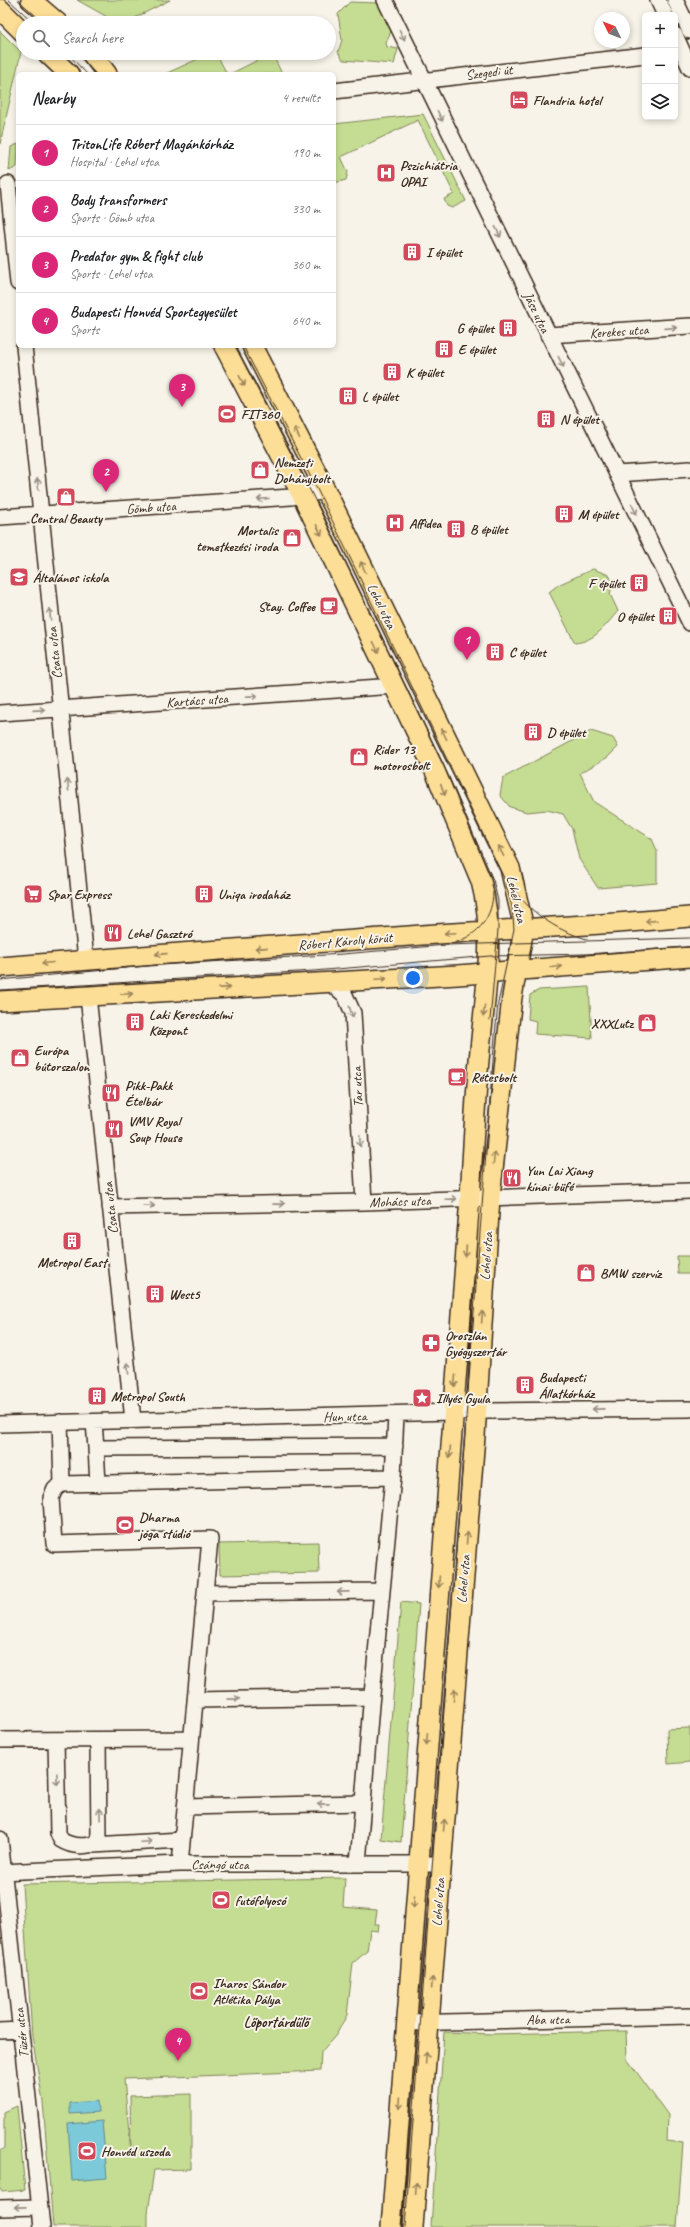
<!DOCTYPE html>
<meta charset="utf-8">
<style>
:root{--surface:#fff;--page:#f6f6f6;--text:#202124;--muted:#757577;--line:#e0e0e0;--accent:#db2777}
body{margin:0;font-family:Caveat,sans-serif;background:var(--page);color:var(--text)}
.controls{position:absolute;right:12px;top:12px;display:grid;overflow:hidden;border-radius:6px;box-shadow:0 2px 6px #0003}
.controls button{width:36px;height:36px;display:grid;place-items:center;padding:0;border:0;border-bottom:1px solid var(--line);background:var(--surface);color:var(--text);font:20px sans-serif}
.compass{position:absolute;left:594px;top:12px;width:36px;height:36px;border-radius:50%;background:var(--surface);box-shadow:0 2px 6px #0003;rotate:313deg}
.you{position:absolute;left:413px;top:978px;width:14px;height:14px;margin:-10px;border:3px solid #fff;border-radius:50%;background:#1a73e8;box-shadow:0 0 0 6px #1a73e833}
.badge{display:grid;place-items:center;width:26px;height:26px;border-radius:50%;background:var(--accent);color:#fff;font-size:13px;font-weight:700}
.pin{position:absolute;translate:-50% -33px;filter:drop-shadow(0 1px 2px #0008)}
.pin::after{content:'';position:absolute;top:21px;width:14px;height:12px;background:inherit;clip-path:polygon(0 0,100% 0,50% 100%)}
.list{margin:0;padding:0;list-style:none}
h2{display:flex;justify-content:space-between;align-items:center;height:52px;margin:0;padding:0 16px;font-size:17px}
h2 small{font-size:13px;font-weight:400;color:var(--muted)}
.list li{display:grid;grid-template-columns:26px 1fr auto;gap:12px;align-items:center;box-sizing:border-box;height:56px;padding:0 16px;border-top:1px solid var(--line)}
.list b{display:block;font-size:15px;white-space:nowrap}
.list p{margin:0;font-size:13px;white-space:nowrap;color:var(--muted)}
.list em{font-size:13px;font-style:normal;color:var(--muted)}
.icon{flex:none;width:22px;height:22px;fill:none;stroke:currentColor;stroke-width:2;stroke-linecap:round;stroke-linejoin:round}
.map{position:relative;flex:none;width:690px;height:2227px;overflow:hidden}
.search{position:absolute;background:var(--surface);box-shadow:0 2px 6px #0003;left:16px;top:16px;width:320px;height:44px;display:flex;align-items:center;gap:10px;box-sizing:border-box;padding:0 14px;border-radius:22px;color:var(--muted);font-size:15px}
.panel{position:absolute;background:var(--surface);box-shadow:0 2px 6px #0003;left:16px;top:72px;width:320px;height:276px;border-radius:6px}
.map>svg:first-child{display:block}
.green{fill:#c5dd93;stroke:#808458}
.water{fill:#7cc9da;stroke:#62898f}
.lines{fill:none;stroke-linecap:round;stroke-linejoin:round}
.minor-casing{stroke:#3b2a1e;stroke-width:18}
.major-casing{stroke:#3b2a1e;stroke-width:22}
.minor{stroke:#f7f3e8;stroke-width:15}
.major{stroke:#fcde96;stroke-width:19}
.tram{stroke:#3b2a1e;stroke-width:1}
.oneway{stroke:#998e83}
.oneway2{stroke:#9c845a}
.labels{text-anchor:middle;stroke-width:4;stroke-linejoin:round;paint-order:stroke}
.street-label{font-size:14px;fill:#3b2a1e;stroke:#f7f3e8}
.poi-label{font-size:14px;font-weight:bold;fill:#3b2a1e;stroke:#f7f3e8;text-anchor:start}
.neighbourhood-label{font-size:15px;font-weight:bold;fill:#3b2a1e;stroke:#f7f3e8}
</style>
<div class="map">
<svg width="690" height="2227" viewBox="0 0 690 2227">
<rect width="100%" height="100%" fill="#f7f3e8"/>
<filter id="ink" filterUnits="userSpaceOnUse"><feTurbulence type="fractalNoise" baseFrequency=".025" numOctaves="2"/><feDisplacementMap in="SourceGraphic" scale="8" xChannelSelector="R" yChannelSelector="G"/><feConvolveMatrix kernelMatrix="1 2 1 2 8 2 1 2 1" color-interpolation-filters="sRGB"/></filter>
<g filter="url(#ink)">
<!-- green -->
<path class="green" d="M77,0H170L125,23H118Z
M350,2L378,3L391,31L386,43L387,47L398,49L394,64L343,60L338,52L342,40L338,14Z
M0,31L21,52L0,144Z
M211,53H216L227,74H165Z
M272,53L282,74H230Z
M423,114L466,201L452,208L447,206L444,199L454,194L418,120L341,157L348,172L346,180L334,183V124Z
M18,144L17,167L9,171L11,147Z
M593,569L609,575L613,583L610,594L618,611C605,626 595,641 575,643L549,592L558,585Z
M591,731L613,738L618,747L608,757L580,773L594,802L652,839L657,851V883L598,888L579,859L572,829L563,814L547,810L527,812L510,807L500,795L503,778Z
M589,987L592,1038L535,1034L536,1021L528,1019L530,995L539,990Z
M677,1256H690V1274H678Z
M318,1542L319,1573L220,1575L219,1544Z
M401,1602L419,1604L401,1842L381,1839Z
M690,1728V1762L668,1764L667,1729Z
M345,1878L343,1907L377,1910L375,1924H379L378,1931L370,1930L367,1951L353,1963L347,2015L336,2035L321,2052L320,2071L124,2079L131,2153L130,2096L191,2094V2169L154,2170L148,2213V2227H53L43,2102L32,2036L22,1884Z
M626,2031L627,2059L668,2115L667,2141L683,2143L677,2227H431L444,2032L492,2034Z
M17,2106L25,2190L3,2192L0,2187V2151L4,2148V2112Z"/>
<!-- water -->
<path class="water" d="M97,2101L98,2112L70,2114V2103Z
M102,2121L107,2178L72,2181L68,2124Z"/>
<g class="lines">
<!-- minor casing -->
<g class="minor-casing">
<path id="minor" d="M385,0L690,623
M658,0L665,15
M675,0L690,31
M675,35L690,68
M334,91L645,55
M8,184L18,283
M548,335L690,326
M24,346L86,960
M617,474L690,469
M0,517L291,497L326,491
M0,713L395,686
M328,981L345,995L353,1013L364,1202
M88,996L133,1420
M110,1207L364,1202L690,1191
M60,1422L62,1484
M94,1422L96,1448L395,1446
M0,1424L489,1411L690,1409
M96,1448L98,1484
M205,1593L382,1591
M195,1700L371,1697
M0,1740L191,1739
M56,1740L58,1833L61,1840C72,1847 88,1848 99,1841L98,1740
M185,1807L362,1803
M0,1839L42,2227
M93,1845L182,1840
M358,1863L371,1705L393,1477L396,1415
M180,1864L210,1539L54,1544L51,1498L55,1489L62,1484L393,1477
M0,1872L180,1864H441
M406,2023L690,2016
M0,2031L20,2030
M0,2208L40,2207"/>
</g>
<!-- major casing -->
<g class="major-casing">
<path id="major" d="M31,0L58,23
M0,9L23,32
M47,53L69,74
M91,53L107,74
M224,346L302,495L434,769L481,881C496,938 485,992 480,1050C475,1099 473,1149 470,1198L391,2227
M252,346L326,491L510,868L524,928L512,997L490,1197L475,1436L413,2227
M0,967C136,956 273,946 409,936C503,929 596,926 690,917
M0,1001L458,975L690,957"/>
</g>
<!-- minor -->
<use href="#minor" class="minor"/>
<!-- major -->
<use href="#major" class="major"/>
<!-- tram -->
<path class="tram" d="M9,0L34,23
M18,0L44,23
M67,53L87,74
M76,53L96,74
M235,346L312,494L398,670L449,777L493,880L498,901V930L490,1020
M243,346L319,493L504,878L512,907L514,929L498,1003L494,1047L405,2227
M508,882C528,911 554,930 587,939
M456,942C479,935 493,916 493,892
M0,980L157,965L343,954L446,945L690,938
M0,990L313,971L490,956L586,954L690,947"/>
</g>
<!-- one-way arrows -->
<defs><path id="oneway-shaft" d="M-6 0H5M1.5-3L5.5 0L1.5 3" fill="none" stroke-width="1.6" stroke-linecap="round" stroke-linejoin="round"/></defs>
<g class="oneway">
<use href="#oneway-shaft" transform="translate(402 35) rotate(64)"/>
<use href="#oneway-shaft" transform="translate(440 116) rotate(64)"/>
<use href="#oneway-shaft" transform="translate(498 232) rotate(64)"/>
<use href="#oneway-shaft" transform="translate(671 328) rotate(-4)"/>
<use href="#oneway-shaft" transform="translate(561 362) rotate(63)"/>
<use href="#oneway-shaft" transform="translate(38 484) rotate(-96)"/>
<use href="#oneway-shaft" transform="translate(263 499) rotate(175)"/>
<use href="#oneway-shaft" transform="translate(634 509) rotate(64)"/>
<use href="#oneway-shaft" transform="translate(50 614) rotate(-96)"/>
<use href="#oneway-shaft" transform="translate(252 696) rotate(-4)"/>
<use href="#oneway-shaft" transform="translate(39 710) rotate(-4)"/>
<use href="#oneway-shaft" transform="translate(68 785) rotate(-96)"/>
<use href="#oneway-shaft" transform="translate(351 1012) rotate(73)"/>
<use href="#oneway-shaft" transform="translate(360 1141) rotate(87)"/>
<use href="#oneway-shaft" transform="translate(451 1199) rotate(-2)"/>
<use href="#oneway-shaft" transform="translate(279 1204) rotate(-1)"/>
<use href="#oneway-shaft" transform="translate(149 1206) rotate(-1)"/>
<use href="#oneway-shaft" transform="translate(128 1368) rotate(-96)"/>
<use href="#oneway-shaft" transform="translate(598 1409) rotate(179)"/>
<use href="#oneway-shaft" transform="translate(343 1592) rotate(179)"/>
<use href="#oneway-shaft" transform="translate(234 1699) rotate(-1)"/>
<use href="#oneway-shaft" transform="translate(57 1779) rotate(89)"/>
<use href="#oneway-shaft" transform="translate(323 1804) rotate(179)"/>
<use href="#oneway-shaft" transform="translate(100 1814) rotate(-91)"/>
<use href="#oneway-shaft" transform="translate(146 1842) rotate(-3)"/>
<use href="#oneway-shaft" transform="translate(20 2207) rotate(179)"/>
</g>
<g class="oneway2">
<use href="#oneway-shaft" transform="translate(242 381) rotate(62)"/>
<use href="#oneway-shaft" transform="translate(297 433) rotate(-116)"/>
<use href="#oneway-shaft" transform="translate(319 530) rotate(64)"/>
<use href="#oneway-shaft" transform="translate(363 567) rotate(-116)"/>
<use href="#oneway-shaft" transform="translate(376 647) rotate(64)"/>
<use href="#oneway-shaft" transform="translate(444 734) rotate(-116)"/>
<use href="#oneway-shaft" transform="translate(443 790) rotate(69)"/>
<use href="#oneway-shaft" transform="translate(501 851) rotate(-116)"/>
<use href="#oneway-shaft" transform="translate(651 921) rotate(174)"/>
<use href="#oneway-shaft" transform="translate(450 933) rotate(177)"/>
<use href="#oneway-shaft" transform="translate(261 948) rotate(176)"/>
<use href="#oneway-shaft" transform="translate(161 954) rotate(176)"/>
<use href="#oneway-shaft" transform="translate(47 963) rotate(175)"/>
<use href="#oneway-shaft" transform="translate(556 967) rotate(-5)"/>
<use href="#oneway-shaft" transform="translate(381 979) rotate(-3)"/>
<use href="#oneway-shaft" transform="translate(224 988) rotate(-4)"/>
<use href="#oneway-shaft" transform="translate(127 994) rotate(-3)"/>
<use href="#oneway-shaft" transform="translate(484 1011) rotate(96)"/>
<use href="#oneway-shaft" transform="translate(494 1158) rotate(-84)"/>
<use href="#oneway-shaft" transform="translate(466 1251) rotate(95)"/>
<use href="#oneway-shaft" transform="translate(482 1317) rotate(-86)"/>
<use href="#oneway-shaft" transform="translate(455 1381) rotate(95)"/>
<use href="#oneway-shaft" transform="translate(450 1452) rotate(94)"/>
<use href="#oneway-shaft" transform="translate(467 1538) rotate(-85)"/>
<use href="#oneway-shaft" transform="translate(439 1582) rotate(94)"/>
<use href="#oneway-shaft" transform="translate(454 1695) rotate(-85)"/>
<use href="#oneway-shaft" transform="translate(427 1739) rotate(94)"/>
<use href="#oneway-shaft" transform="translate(444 1825) rotate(-85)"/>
<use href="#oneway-shaft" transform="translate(414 1902) rotate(94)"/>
<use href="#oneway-shaft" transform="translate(432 1983) rotate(-86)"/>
<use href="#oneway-shaft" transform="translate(426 2058) rotate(-86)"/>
<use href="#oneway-shaft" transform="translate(400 2103) rotate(94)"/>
<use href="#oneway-shaft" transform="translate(416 2188) rotate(-86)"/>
</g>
</g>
<!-- icons -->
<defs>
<g id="hotel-square" transform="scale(1)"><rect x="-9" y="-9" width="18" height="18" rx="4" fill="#d1495b" stroke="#f7f3e8"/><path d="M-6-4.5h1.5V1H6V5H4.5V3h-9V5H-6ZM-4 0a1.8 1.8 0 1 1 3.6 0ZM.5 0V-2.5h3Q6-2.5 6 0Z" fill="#fff"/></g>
<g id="hospital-square" transform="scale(1)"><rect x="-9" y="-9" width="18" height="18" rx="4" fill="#d1495b" stroke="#f7f3e8"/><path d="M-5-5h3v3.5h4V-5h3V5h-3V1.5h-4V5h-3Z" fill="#fff"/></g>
<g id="building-square" transform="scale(1)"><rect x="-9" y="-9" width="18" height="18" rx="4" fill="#d1495b" stroke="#f7f3e8"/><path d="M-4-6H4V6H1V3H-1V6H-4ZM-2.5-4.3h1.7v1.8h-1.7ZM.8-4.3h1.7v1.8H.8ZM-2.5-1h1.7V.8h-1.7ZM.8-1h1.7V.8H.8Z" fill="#fff"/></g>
<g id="stadium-square" transform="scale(1)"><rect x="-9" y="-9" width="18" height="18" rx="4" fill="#d1495b" stroke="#f7f3e8"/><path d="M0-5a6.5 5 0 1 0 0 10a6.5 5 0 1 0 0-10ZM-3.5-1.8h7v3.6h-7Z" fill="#fff"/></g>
<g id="shop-square" transform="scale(1)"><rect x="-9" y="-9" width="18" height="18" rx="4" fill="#d1495b" stroke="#f7f3e8"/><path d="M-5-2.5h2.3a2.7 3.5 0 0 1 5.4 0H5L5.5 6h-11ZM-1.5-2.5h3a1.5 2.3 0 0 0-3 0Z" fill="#fff"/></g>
<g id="school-square" transform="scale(1)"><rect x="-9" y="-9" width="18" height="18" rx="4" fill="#d1495b" stroke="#f7f3e8"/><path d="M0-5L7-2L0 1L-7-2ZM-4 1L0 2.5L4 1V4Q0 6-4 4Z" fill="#fff"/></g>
<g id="cafe-square" transform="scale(1)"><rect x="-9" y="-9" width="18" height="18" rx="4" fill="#d1495b" stroke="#f7f3e8"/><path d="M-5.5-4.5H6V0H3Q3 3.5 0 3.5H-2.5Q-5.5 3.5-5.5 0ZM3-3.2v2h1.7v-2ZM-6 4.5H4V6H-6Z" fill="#fff"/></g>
<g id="supermarket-square" transform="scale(1)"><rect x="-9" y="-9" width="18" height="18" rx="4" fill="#d1495b" stroke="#f7f3e8"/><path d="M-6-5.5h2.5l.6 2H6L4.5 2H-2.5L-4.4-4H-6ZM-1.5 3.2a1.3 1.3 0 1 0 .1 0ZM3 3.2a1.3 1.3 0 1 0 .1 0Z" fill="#fff"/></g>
<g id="restaurant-square" transform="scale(1)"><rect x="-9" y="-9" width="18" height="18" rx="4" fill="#d1495b" stroke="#f7f3e8"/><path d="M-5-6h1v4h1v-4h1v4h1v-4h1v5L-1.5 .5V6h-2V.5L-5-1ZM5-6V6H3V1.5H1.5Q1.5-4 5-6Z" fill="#fff"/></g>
<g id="pharmacy-square" transform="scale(1)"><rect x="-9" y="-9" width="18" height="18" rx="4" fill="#d1495b" stroke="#f7f3e8"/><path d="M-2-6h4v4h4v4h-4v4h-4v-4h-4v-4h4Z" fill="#fff"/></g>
<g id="sight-square" transform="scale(1)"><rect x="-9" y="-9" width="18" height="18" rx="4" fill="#d1495b" stroke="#f7f3e8"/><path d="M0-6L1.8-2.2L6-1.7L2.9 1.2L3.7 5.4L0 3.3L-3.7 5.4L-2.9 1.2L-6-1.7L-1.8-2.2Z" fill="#fff"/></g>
</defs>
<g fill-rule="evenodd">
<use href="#hotel-square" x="519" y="100"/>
<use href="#hospital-square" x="386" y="173"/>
<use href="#building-square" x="412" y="252"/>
<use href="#building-square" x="508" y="328"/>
<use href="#building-square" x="444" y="349"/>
<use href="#building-square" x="392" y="372"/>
<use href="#building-square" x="348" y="396"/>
<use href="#stadium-square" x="227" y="414"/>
<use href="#building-square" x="546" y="419"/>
<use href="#shop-square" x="260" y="470"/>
<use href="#shop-square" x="66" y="497"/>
<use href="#building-square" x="564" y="514"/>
<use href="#hospital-square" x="395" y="523"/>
<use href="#building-square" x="456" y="529"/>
<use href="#shop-square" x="292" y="538"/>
<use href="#school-square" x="19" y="577"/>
<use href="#building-square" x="639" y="583"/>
<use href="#cafe-square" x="329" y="606"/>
<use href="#building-square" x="668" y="616"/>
<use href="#building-square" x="495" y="652"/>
<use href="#building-square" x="533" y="732"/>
<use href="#shop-square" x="359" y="757"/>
<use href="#supermarket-square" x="33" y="894"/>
<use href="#building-square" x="204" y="894"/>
<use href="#restaurant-square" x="113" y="933"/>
<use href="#building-square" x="135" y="1022"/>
<use href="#shop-square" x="647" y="1023"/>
<use href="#shop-square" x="20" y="1058"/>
<use href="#cafe-square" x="457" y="1077"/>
<use href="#restaurant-square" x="111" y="1093"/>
<use href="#restaurant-square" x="114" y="1129"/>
<use href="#restaurant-square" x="512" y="1178"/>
<use href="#building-square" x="72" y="1241"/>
<use href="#shop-square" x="586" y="1273"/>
<use href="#building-square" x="155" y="1294"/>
<use href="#pharmacy-square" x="431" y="1343"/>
<use href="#building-square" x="525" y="1385"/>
<use href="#building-square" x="97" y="1396"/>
<use href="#sight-square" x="422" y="1398"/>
<use href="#stadium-square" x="125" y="1525"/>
<use href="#stadium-square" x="221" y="1900"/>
<use href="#stadium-square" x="199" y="1991"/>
<use href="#stadium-square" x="87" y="2151"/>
</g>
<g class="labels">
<!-- street labels -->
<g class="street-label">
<text transform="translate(489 72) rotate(-7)" y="5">Szegedi út</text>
<text transform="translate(537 312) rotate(64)" y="5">Jász utca</text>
<text transform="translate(619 331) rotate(-4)" y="5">Kerekes utca</text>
<text transform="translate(151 507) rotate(-4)" y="5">Gömb utca</text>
<text transform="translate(382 606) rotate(64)" y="5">Lehel utca</text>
<text transform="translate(54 653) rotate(-96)" y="5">Csata utca</text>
<text transform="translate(197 700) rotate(-4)" y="5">Kartács utca</text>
<text transform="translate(517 899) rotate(77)" y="5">Lehel utca</text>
<text transform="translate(345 941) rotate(-5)" y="5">Róbert Károly körút</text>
<text transform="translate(357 1087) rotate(-93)" y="5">Tar utca</text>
<text transform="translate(400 1201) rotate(-2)" y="5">Mohács utca</text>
<text transform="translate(110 1208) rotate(-96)" y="5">Csata utca</text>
<text transform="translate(486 1256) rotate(-86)" y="5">Lehel utca</text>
<text transform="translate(345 1416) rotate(-1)" y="5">Hun utca</text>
<text transform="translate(463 1579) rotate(-85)" y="5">Lehel utca</text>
<text x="220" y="1869">Csángó utca</text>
<text transform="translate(438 1902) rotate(-86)" y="5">Lehel utca</text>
<text transform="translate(548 2019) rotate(-1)" y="5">Aba utca</text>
<text transform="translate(21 2033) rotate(-96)" y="5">Tüzér utca</text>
</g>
<!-- poi labels -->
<g class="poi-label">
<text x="533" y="105">Flandria hotel</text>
<text x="400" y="170">Pszichiátria<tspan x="400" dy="16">OPAI</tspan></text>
<text x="426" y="257">I épület</text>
<text x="494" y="333" text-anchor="end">G épület</text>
<text x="458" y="354">E épület</text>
<text x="406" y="377">K épület</text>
<text x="362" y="401">L épület</text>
<text x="241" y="419">FIT360</text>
<text x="560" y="424">N épület</text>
<text x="274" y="467">Nemzeti<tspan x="274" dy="16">Dohánybolt</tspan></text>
<text x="578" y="519">M épület</text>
<text x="66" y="523" text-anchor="middle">Central Beauty</text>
<text x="409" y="528">Affidea</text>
<text x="470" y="534">B épület</text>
<text x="278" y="535" text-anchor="end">Mortalis<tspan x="278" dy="16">temetkezési iroda</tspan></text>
<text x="33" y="582">Általános iskola</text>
<text x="625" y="588" text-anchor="end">F épület</text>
<text x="315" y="611" text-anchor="end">Stay. Coffee</text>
<text x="654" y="621" text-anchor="end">O épület</text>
<text x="509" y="657">C épület</text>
<text x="547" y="737">D épület</text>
<text x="373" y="754">Rider 13<tspan x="373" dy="16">motorosbolt</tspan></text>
<text x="47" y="899">Spar Express</text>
<text x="218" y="899">Uniqa irodaház</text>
<text x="127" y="938">Lehel Gasztró</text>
<text x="149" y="1019">Laki Kereskedelmi<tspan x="149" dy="16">Központ</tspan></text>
<text x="633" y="1028" text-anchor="end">XXXLutz</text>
<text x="34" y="1055">Európa<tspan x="34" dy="16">bútorszalon</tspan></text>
<text x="471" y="1082">Rétesbolt</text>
<text x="125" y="1090">Pikk-Pakk<tspan x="125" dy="16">Ételbár</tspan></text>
<text x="128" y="1126">VMV Royal<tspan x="128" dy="16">Soup House</tspan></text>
<text x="526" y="1175">Yun Lai Xiang<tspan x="526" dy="16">kínai büfé</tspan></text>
<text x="72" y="1267" text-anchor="middle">Metropol East</text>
<text x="600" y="1278">BMW szervíz</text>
<text x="169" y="1299">West5</text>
<text x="445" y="1340">Oroszlán<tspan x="445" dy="16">Gyógyszertár</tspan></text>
<text x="539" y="1382">Budapesti<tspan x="539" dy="16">Állatkórház</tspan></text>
<text x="111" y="1401">Metropol South</text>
<text x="436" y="1403">Illyés Gyula</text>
<text x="139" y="1522">Dharma<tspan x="139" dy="16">jóga stúdió</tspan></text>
<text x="235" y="1905">futófolyosó</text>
<text x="213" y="1988">Iharos Sándor<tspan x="213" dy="16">Atlétika Pálya</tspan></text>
<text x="101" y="2156">Honvéd uszoda</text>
</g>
<!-- neighbourhood labels -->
<g class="neighbourhood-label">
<text x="276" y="2027">Lőportárdűlő</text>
</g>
</g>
</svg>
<div class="controls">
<button>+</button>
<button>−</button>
<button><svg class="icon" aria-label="layers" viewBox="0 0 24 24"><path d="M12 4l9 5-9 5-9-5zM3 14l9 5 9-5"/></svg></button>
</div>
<svg class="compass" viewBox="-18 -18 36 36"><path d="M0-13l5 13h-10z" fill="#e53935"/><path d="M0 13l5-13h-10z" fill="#757577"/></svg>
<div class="you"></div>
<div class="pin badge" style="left:467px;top:660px">1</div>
<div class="pin badge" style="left:106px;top:492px">2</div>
<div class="pin badge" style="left:182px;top:407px">3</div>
<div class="pin badge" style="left:178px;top:2061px">4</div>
<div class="search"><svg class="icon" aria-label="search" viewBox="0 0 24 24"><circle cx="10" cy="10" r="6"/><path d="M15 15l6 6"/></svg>Search here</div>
<section class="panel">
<h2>Nearby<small>4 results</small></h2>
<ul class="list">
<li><span class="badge">1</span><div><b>TritonLife Róbert Magánkórház</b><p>Hospital · Lehel utca</p></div><em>190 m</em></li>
<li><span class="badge">2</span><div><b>Body transformers</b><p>Sports · Gömb utca</p></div><em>330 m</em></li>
<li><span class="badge">3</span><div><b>Predator gym &amp; fight club</b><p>Sports · Lehel utca</p></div><em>360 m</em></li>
<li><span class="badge">4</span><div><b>Budapesti Honvéd Sportegyesület</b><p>Sports</p></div><em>640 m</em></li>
</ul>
</section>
</div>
